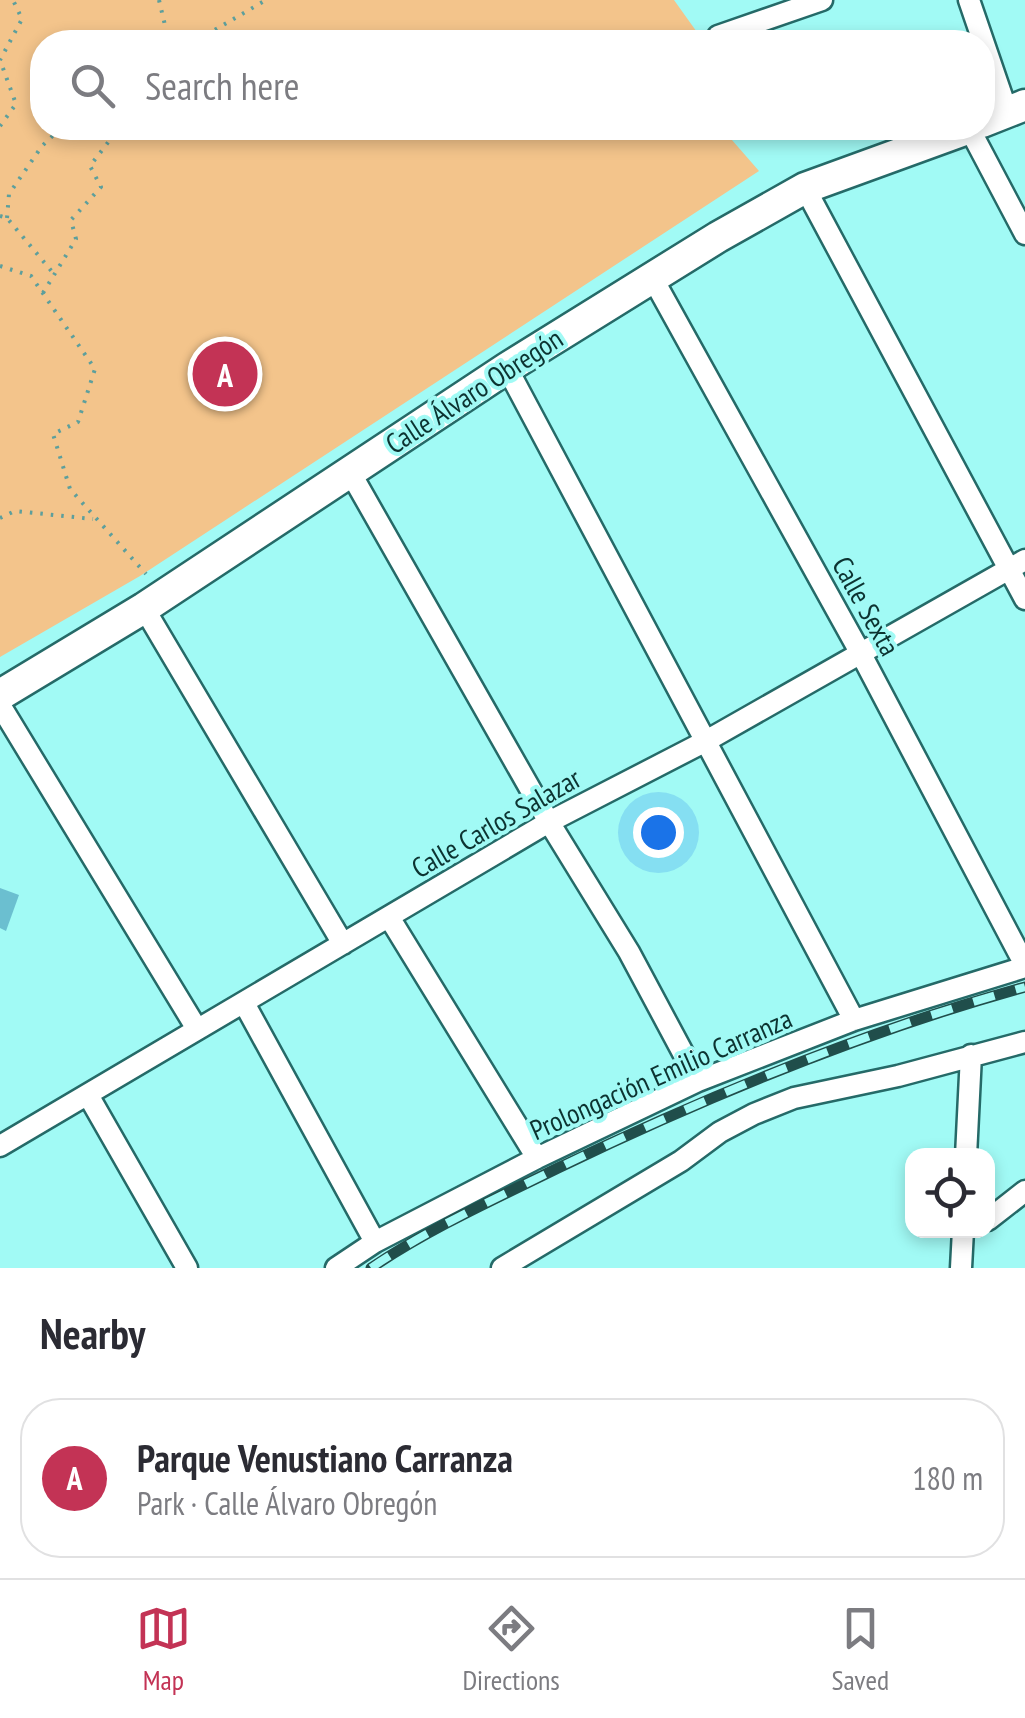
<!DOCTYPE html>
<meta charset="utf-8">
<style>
:root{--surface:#fff;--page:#f7f7f7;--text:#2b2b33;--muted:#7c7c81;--line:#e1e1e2;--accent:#c33355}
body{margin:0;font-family:"PT Sans Narrow",sans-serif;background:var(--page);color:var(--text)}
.controls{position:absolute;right:30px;bottom:30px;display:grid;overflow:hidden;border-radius:20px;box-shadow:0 5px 15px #0003}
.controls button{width:90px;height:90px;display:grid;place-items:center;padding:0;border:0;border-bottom:2px solid var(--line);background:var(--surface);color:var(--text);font:50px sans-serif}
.you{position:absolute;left:658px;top:832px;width:35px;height:35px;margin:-25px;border:8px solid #fff;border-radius:50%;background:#1a73e8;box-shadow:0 0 0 15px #1a73e833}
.badge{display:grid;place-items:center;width:65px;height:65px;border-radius:50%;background:var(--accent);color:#fff;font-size:32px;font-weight:700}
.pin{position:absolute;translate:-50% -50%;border:5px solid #fff;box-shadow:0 2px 10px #0006}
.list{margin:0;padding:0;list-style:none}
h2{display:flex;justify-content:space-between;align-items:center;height:130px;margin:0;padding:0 40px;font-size:42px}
h2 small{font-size:32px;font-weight:400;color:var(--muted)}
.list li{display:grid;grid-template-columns:65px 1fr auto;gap:30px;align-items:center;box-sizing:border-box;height:160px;margin:0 20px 20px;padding:0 20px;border:2px solid var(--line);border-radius:40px}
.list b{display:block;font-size:38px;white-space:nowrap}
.list p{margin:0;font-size:32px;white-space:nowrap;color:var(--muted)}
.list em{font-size:32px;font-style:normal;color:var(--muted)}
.icon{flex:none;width:55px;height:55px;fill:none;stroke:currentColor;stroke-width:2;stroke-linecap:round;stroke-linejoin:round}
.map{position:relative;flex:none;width:1025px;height:1268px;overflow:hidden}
.search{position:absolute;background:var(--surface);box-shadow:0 5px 15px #0003;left:30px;right:30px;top:30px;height:110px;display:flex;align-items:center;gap:25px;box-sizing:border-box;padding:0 35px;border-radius:40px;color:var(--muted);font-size:38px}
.sheet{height:310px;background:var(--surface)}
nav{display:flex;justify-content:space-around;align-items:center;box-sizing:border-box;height:140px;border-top:2px solid var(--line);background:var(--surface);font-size:28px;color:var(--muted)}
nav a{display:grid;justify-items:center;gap:5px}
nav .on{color:var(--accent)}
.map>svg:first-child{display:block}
.green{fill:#f3c48b}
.building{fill:#6bbfd0}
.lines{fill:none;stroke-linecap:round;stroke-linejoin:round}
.street-casing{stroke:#256a68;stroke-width:25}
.secondary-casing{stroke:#256a68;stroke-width:35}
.path{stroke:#5d9f9c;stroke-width:4;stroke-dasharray:2.5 8;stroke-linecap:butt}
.street{stroke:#fff;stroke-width:20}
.secondary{stroke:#fff;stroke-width:30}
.rail-casing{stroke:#204e4b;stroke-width:11}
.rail{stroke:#a1faf5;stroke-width:8;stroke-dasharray:22;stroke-linecap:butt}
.labels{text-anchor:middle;stroke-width:8;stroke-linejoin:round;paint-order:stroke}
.street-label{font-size:28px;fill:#0c3331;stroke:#a1faf5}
</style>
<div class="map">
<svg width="1025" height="1268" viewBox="0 0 1025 1268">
<rect width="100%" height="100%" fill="#a1faf5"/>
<!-- green -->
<path class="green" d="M0,0H674L704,42H42V128H730L725,132L759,171L140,576L0,657Z"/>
<!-- building -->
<path class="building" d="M0,888L19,895L6,931L0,928Z"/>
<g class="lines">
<!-- street casing -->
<g class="street-casing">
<path id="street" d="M969,0L1007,111
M718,36L822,0
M969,128L1025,234
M805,188L1025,599
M652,277L861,654L1025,965
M507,368L854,1020
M350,472L549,822L629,952L698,1081
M144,608L343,944
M0,705L197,1029
M389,917L537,1158
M244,1003L375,1242
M88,1095L187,1268
M0,1146L549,822L706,741L1025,560
M966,1156L971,1055
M988,1220L1025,1191
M336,1268L375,1242L537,1158L698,1081L854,1020L1025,967
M502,1268L681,1161L720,1132L754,1114L794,1098L898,1076L1025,1042
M961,1268L963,1230"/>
</g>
<!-- secondary casing -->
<g class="secondary-casing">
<path id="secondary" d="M982,122L1025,105
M0,695L144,608L507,368L718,237L805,188L970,128"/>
</g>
<!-- path -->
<path class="path" d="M159,0L169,42
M198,42L206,35L266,0
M0,126L16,104L0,60L22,19L13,0
M0,216L7,218L54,274
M7,218L9,194L42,146L61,128
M0,266L31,276L95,369L78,422L53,434L70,489L146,574
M43,293L76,239L71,220L101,187L90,166L119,128
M0,518L15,511L93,519"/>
<!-- street -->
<use href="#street" class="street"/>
<!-- secondary -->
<use href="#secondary" class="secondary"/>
<!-- rail casing -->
<g class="rail-casing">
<path id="rail" d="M371,1268C430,1228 495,1199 558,1168C708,1096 865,1031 1025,987"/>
</g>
<!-- rail -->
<use href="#rail" class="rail"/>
</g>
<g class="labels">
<!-- street labels -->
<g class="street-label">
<text transform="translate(474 391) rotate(-33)" y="10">Calle Álvaro Obregón</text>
<text transform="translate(866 606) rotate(61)" y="10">Calle Sexta</text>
<text transform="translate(496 823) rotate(-30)" y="10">Calle Carlos Salazar</text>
<text transform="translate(661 1074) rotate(-24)" y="10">Prolongación Emilio Carranza</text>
</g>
</g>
</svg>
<div class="controls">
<button><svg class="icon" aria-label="locate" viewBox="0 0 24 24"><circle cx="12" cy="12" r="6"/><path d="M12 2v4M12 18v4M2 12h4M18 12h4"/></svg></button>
</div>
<div class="you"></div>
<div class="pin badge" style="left:225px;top:374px">A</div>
<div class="search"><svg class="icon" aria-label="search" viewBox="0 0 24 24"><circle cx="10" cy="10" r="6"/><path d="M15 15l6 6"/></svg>Search here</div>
</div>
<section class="sheet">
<h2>Nearby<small></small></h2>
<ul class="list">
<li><span class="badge">A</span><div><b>Parque Venustiano Carranza</b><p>Park · Calle Álvaro Obregón</p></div><em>180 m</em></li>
</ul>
</section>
<nav>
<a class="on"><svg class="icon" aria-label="map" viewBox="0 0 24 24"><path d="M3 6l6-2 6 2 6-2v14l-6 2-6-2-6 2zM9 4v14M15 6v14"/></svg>Map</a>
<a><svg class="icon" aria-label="directions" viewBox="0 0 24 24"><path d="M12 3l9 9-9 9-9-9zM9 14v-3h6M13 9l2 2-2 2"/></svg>Directions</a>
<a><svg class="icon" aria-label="saved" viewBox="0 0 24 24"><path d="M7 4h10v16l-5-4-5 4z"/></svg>Saved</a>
</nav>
